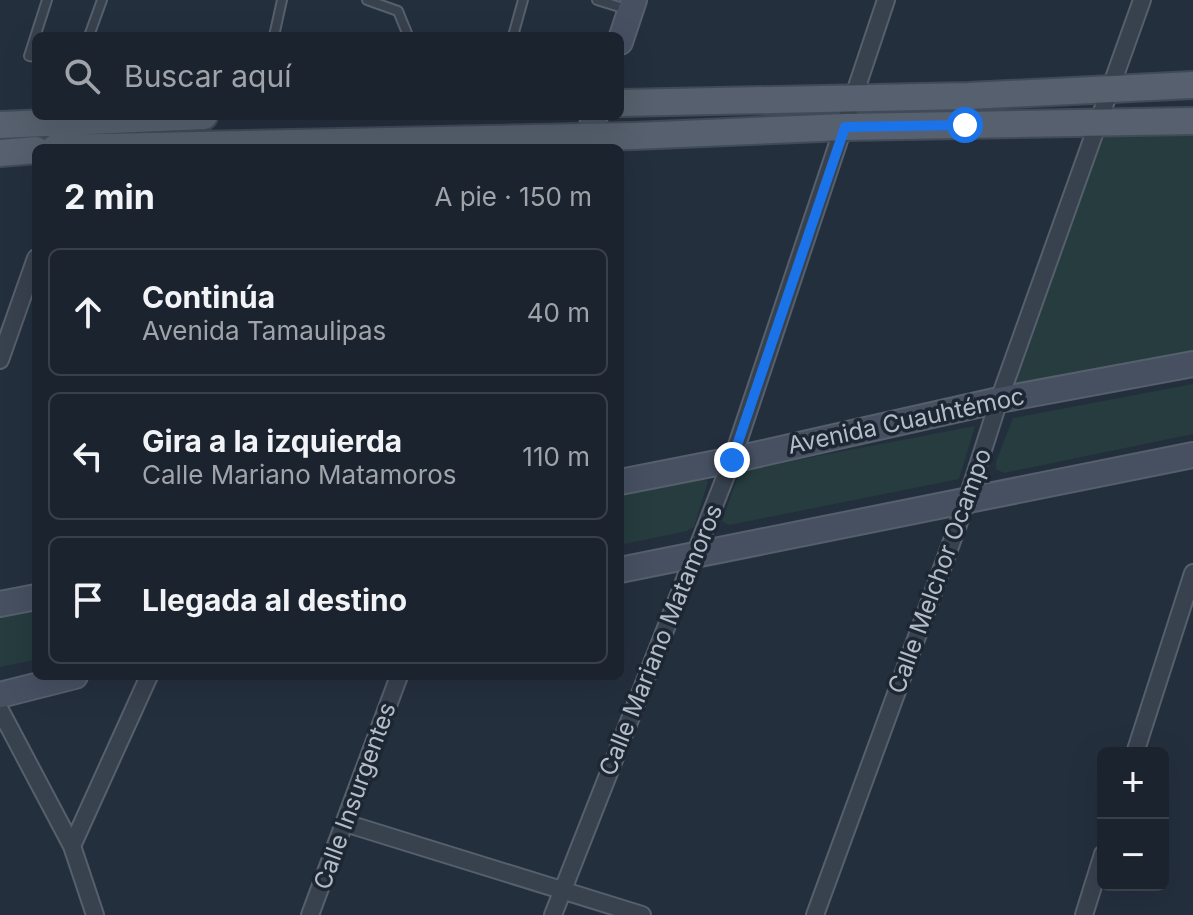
<!DOCTYPE html>
<html lang="es">
<meta charset="utf-8">
<style>
:root{--surface:#1b232e;--page:#242b36;--text:#f1f3f6;--muted:#a0a4aa;--line:#39404a}
body{margin:0;font-family:Inter,sans-serif;background:var(--page);color:var(--text)}
.controls{position:absolute;right:24px;bottom:24px;display:grid;overflow:hidden;border-radius:12px;box-shadow:0 8px 32px #0002}
.controls button{width:72px;height:72px;display:grid;place-items:center;padding:0;border:0;border-bottom:2px solid var(--line);background:var(--surface);color:var(--text);font:40px sans-serif}
.stop{position:absolute;width:24px;height:24px;margin:-18px;border:6px solid #1a73e8;border-radius:50%;background:#fff}
.stop.end{background:#1a73e8;border-color:#fff;box-shadow:0 2px 8px #0008}
.list{margin:0;padding:0;list-style:none}
h2{display:flex;justify-content:space-between;align-items:center;height:104px;margin:0;padding:0 32px;font-size:34px}
h2 small{font-size:26px;font-weight:400;color:var(--muted)}
.list li{display:grid;grid-template-columns:52px 1fr auto;gap:24px;align-items:center;box-sizing:border-box;height:128px;margin:0 16px 16px;padding:0 16px;border:2px solid var(--line);border-radius:12px}
.list b{display:block;font-size:30px;white-space:nowrap}
.list p{margin:0;font-size:26px;white-space:nowrap;color:var(--muted)}
.list em{font-size:26px;font-style:normal;color:var(--muted)}
.icon{flex:none;width:44px;height:44px;fill:none;stroke:currentColor;stroke-width:2;stroke-linecap:round;stroke-linejoin:round}
.map{position:relative;flex:none;width:1193px;height:915px;overflow:hidden}
.search{position:absolute;background:var(--surface);box-shadow:0 8px 32px #0002;left:32px;top:32px;width:592px;height:88px;display:flex;align-items:center;gap:20px;box-sizing:border-box;padding:0 28px;border-radius:12px;color:var(--muted);font-size:30px}
.panel{position:absolute;background:var(--surface);box-shadow:0 8px 32px #0002;left:32px;top:144px;width:592px;height:536px;border-radius:12px}
.map>svg:first-child{display:block}
.green{fill:#263c3f}
.lines{fill:none;stroke-linecap:round;stroke-linejoin:round}
.lane-casing{stroke:#565f6c;stroke-width:12}
.street-casing{stroke:#565f6c;stroke-width:20}
.secondary-casing{stroke:#565f6c;stroke-width:28}
.primary-casing{stroke:#414a57;stroke-width:30}
.lane{stroke:#38414e;stroke-width:8}
.street{stroke:#38414e;stroke-width:16}
.secondary{stroke:#465061;stroke-width:24}
.primary{stroke:#56606e;stroke-width:26}
.route{stroke:#1a73e8;stroke-width:10}
.labels{text-anchor:middle;stroke-width:7;stroke-linejoin:round;paint-order:stroke}
.street-label{font-size:24px;fill:#b4bcc9;stroke:#1d2633}
</style>
<div class="map">
<svg width="1193" height="915" viewBox="0 0 1193 915">
<rect width="100%" height="100%" fill="#242f3e"/>
<!-- green -->
<path class="green" d="M1193,121V359L999,400L1100,122Z
M1193,384V434L1004,473L996,469V462L1013,418Z
M975,426L959,479L729,525L722,521L740,471Z
M696,478L708,481L694,527L687,531L620,545V494Z
M36,610V660L0,667V617Z"/>
<g class="lines">
<!-- lane casing -->
<g class="lane-casing">
<path id="lane" d="M367,0L398,11L407,33L406,36
M597,0L626,9
M89,36L102,0
M274,36L282,0
M513,36L523,0
M36,57L29,56L47,0"/>
</g>
<!-- street casing -->
<g class="street-casing">
<path id="street" d="M0,360L36,258
M0,710L72,846L95,915
M1135,753L1193,573
M345,823L642,915
M72,846L149,676
M310,915L399,676
M553,915L732,460L886,0
M815,915L967,500L999,400L1142,0
M1084,915L1103,854"/>
</g>
<!-- secondary casing -->
<g class="secondary-casing">
<path id="secondary" d="M620,42L634,0
M585,148L595,116
M620,482L732,460L999,400L1193,364
M620,570L1193,455
M0,604L36,597
M0,695L75,676"/>
</g>
<!-- primary casing -->
<g class="primary-casing">
<path id="primary" d="M620,103L969,96L1193,85
M0,125L204,116
M55,148L634,136L845,127L1193,121
M0,153L36,150"/>
</g>
<!-- lane -->
<use href="#lane" class="lane"/>
<!-- street -->
<use href="#street" class="street"/>
<!-- secondary -->
<use href="#secondary" class="secondary"/>
<!-- primary -->
<use href="#primary" class="primary"/>
</g>
<g class="lines">
<!-- route -->
<path class="route" d="M732,460L845,127L965,125"/>
</g>
<g class="labels">
<!-- street labels -->
<g class="street-label">
<text transform="translate(906 421) rotate(-12)" y="8">Avenida Cuauhtémoc</text>
<text transform="translate(940 571) rotate(-70)" y="8">Calle Melchor Ocampo</text>
<text transform="translate(661 640) rotate(-68)" y="8">Calle Mariano Matamoros</text>
<text transform="translate(355 796) rotate(-70)" y="8">Calle Insurgentes</text>
</g>
</g>
</svg>
<div class="controls">
<button>+</button>
<button>−</button>
</div>
<div class="stop" style="left:965px;top:125px"></div>
<div class="stop end" style="left:732px;top:460px"></div>
<div class="search"><svg class="icon" aria-label="search" viewBox="0 0 24 24"><circle cx="10" cy="10" r="6"/><path d="M15 15l6 6"/></svg>Buscar aquí</div>
<section class="panel">
<h2>2 min<small>A pie · 150 m</small></h2>
<ul class="list">
<li><svg class="icon" aria-label="ahead" viewBox="0 0 24 24"><path d="M12 20V5M6 11l6-6 6 6"/></svg><div><b>Continúa</b><p>Avenida Tamaulipas</p></div><em>40 m</em></li>
<li><svg class="icon" aria-label="left" viewBox="0 0 24 24"><path d="M17 20v-9H6M10 6l-5 5 5 5"/></svg><div><b>Gira a la izquierda</b><p>Calle Mariano Matamoros</p></div><em>110 m</em></li>
<li><svg class="icon" aria-label="arrive" viewBox="0 0 24 24"><path d="M6 21V4h12l-3 4 3 4H6"/></svg><div><b>Llegada al destino</b></div></li>
</ul>
</section>
</div>
